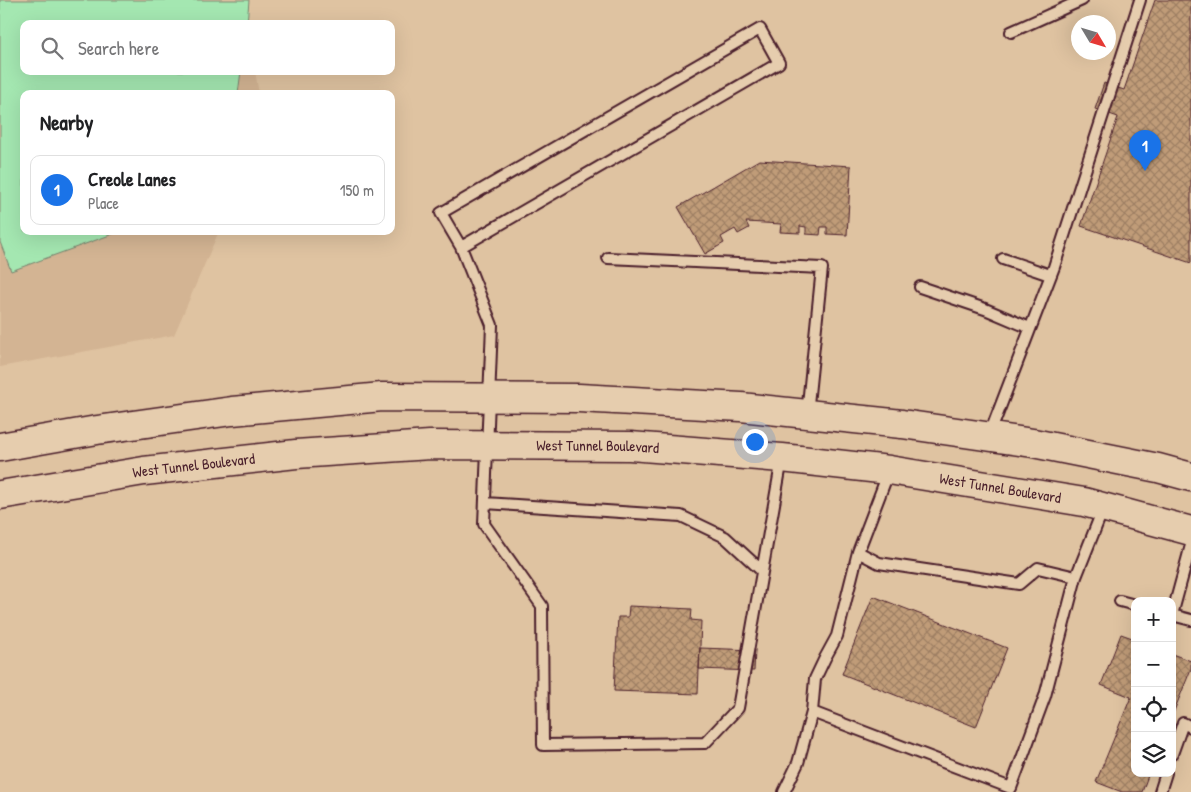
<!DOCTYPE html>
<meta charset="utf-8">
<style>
:root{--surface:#fff;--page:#f2f2f2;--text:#202124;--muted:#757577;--line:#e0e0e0;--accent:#1a73e8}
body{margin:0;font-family:"Patrick Hand",sans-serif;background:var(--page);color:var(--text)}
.controls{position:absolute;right:15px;bottom:15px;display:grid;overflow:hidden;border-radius:10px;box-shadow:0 5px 20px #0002}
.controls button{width:45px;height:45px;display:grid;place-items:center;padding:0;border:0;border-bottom:1px solid var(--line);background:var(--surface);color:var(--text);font:25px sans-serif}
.compass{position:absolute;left:1071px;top:15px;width:45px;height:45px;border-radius:50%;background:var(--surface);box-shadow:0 5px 20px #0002;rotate:128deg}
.you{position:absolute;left:754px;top:441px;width:18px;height:18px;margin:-12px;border:4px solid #fff;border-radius:50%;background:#1a73e8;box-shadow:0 0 0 8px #1a73e833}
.badge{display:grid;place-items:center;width:32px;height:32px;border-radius:50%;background:var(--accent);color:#fff;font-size:16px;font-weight:700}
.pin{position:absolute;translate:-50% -41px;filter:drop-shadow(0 1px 2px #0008)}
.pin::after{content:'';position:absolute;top:26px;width:18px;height:15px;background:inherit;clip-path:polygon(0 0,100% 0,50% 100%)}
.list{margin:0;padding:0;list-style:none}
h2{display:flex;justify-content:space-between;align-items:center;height:65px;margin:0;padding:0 20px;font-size:21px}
h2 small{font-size:16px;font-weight:400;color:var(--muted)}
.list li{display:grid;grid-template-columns:32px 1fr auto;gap:15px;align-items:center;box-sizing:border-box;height:70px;margin:0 10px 10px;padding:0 10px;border:1px solid var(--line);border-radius:10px}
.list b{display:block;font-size:19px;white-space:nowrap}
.list p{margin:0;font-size:16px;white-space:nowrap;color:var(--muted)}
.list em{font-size:16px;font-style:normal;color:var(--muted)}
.icon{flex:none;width:28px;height:28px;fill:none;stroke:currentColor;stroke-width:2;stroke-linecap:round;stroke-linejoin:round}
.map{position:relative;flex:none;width:1191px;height:792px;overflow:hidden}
.search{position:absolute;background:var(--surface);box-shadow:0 5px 20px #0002;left:20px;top:20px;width:375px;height:55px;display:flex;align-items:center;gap:12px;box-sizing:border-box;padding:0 18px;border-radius:10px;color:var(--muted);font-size:19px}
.panel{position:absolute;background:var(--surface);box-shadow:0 5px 20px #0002;left:20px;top:90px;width:375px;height:145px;border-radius:10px}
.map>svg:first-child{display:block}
.built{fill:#d3b493}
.garden{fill:#a4e7b1;stroke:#77836e}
.building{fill:url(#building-cross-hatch);stroke:#4a1f2b}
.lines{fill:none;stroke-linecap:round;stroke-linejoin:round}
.lane-casing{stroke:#4a1f2b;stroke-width:14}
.secondary-casing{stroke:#4a1f2b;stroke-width:31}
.lane{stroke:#e6cdae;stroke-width:10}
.secondary{stroke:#e6cdae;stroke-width:28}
.labels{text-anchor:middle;stroke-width:4;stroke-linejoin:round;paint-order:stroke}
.street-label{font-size:15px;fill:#4a1f2b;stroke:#e6cdae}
</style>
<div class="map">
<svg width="1191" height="792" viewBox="0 0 1191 792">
<defs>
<pattern id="building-cross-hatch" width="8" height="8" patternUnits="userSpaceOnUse" patternTransform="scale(1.25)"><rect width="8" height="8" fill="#c09c78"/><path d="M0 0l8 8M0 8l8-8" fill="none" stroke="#9e7f63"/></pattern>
</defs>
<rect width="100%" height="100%" fill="#dfc3a1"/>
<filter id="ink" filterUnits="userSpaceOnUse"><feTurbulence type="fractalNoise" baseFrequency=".02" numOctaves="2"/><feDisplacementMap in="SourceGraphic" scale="10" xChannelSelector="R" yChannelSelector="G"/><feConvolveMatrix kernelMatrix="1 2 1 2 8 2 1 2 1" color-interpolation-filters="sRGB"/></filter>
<g filter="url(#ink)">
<!-- built -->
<path class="built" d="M0,0L24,24V71H255L259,94H24V231H219L174,335L0,367Z"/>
<!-- garden -->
<path class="garden" d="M0,0H249L247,24H24V71H241L238,94H24V231H121L11,271L0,242Z"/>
<!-- building -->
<path class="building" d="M1155,0H1191V263L1081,226L1118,117L1095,109L1104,83L1124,90Z
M759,160L851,166L847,235L827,234V227H821L820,235L806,234V227L800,226V233L780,232L781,224L746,222L749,228L738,234L735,229L721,237L724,243L705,254L678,207Z
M873,596L1007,648L976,727L842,674Z
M629,606L692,609L691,620L701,621L698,694L614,691L618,617H628Z
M1121,634L1135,639V773H1149L1142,792H1122L1096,782L1131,697L1101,685Z
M700,648L755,650L754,671L699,669Z
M1172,654L1191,661V669L1172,716Z"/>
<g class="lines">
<!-- lane casing -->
<g class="lane-casing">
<path id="lane" d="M1011,32L1082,0
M461,247L441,213L760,29L779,63L461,247L492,325L484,524L542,606L543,745L705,743L738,708L782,459
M608,258L822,268L807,414
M1003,259L1050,275
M920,287L985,309L1030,328
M989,436L1054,267L1140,0
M485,503L681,516L725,537L762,571
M1191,545L1172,615L1191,620
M858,552L879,563L1019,584L1038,568L1076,577
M1120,601L1135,605
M812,712L1011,788L1045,696L1076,577L1103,509
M1172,754L1183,723L1191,727
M784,792L798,763L812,712L815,679L825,658L837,636L858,552L889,471
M1160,792L1166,773"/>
</g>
<!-- secondary casing -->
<g class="secondary-casing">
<g id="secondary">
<path d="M0,447L97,430L232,411L382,397L579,398L741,407L902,424L1033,443L1158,468L1191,477"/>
<path id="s1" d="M0,495L144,471L296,454L430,445L630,446L782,458L889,470L1084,502L1191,531"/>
</g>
</g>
<!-- lane -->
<use href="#lane" class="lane"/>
<!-- secondary -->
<use href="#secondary" class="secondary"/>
</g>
</g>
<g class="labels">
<!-- street labels -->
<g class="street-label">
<text dy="5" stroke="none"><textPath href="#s1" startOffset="601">West Tunnel Boulevard</textPath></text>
<text dy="5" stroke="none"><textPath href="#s1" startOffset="196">West Tunnel Boulevard</textPath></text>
<text dy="5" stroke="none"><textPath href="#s1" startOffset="1006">West Tunnel Boulevard</textPath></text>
</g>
</g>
</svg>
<div class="controls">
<button>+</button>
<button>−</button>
<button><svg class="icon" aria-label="locate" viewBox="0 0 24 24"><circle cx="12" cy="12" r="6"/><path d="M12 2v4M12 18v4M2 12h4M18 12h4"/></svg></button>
<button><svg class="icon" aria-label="layers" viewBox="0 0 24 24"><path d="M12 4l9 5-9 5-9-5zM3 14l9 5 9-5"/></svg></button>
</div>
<svg class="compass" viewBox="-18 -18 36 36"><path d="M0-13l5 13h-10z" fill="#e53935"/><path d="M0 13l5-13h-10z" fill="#757577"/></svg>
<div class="you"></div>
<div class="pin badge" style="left:1145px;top:171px">1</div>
<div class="search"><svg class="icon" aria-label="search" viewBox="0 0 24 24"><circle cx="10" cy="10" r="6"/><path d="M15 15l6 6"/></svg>Search here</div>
<section class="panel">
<h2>Nearby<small></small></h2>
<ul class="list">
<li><span class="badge">1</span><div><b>Creole Lanes</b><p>Place</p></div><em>150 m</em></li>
</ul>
</section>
</div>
